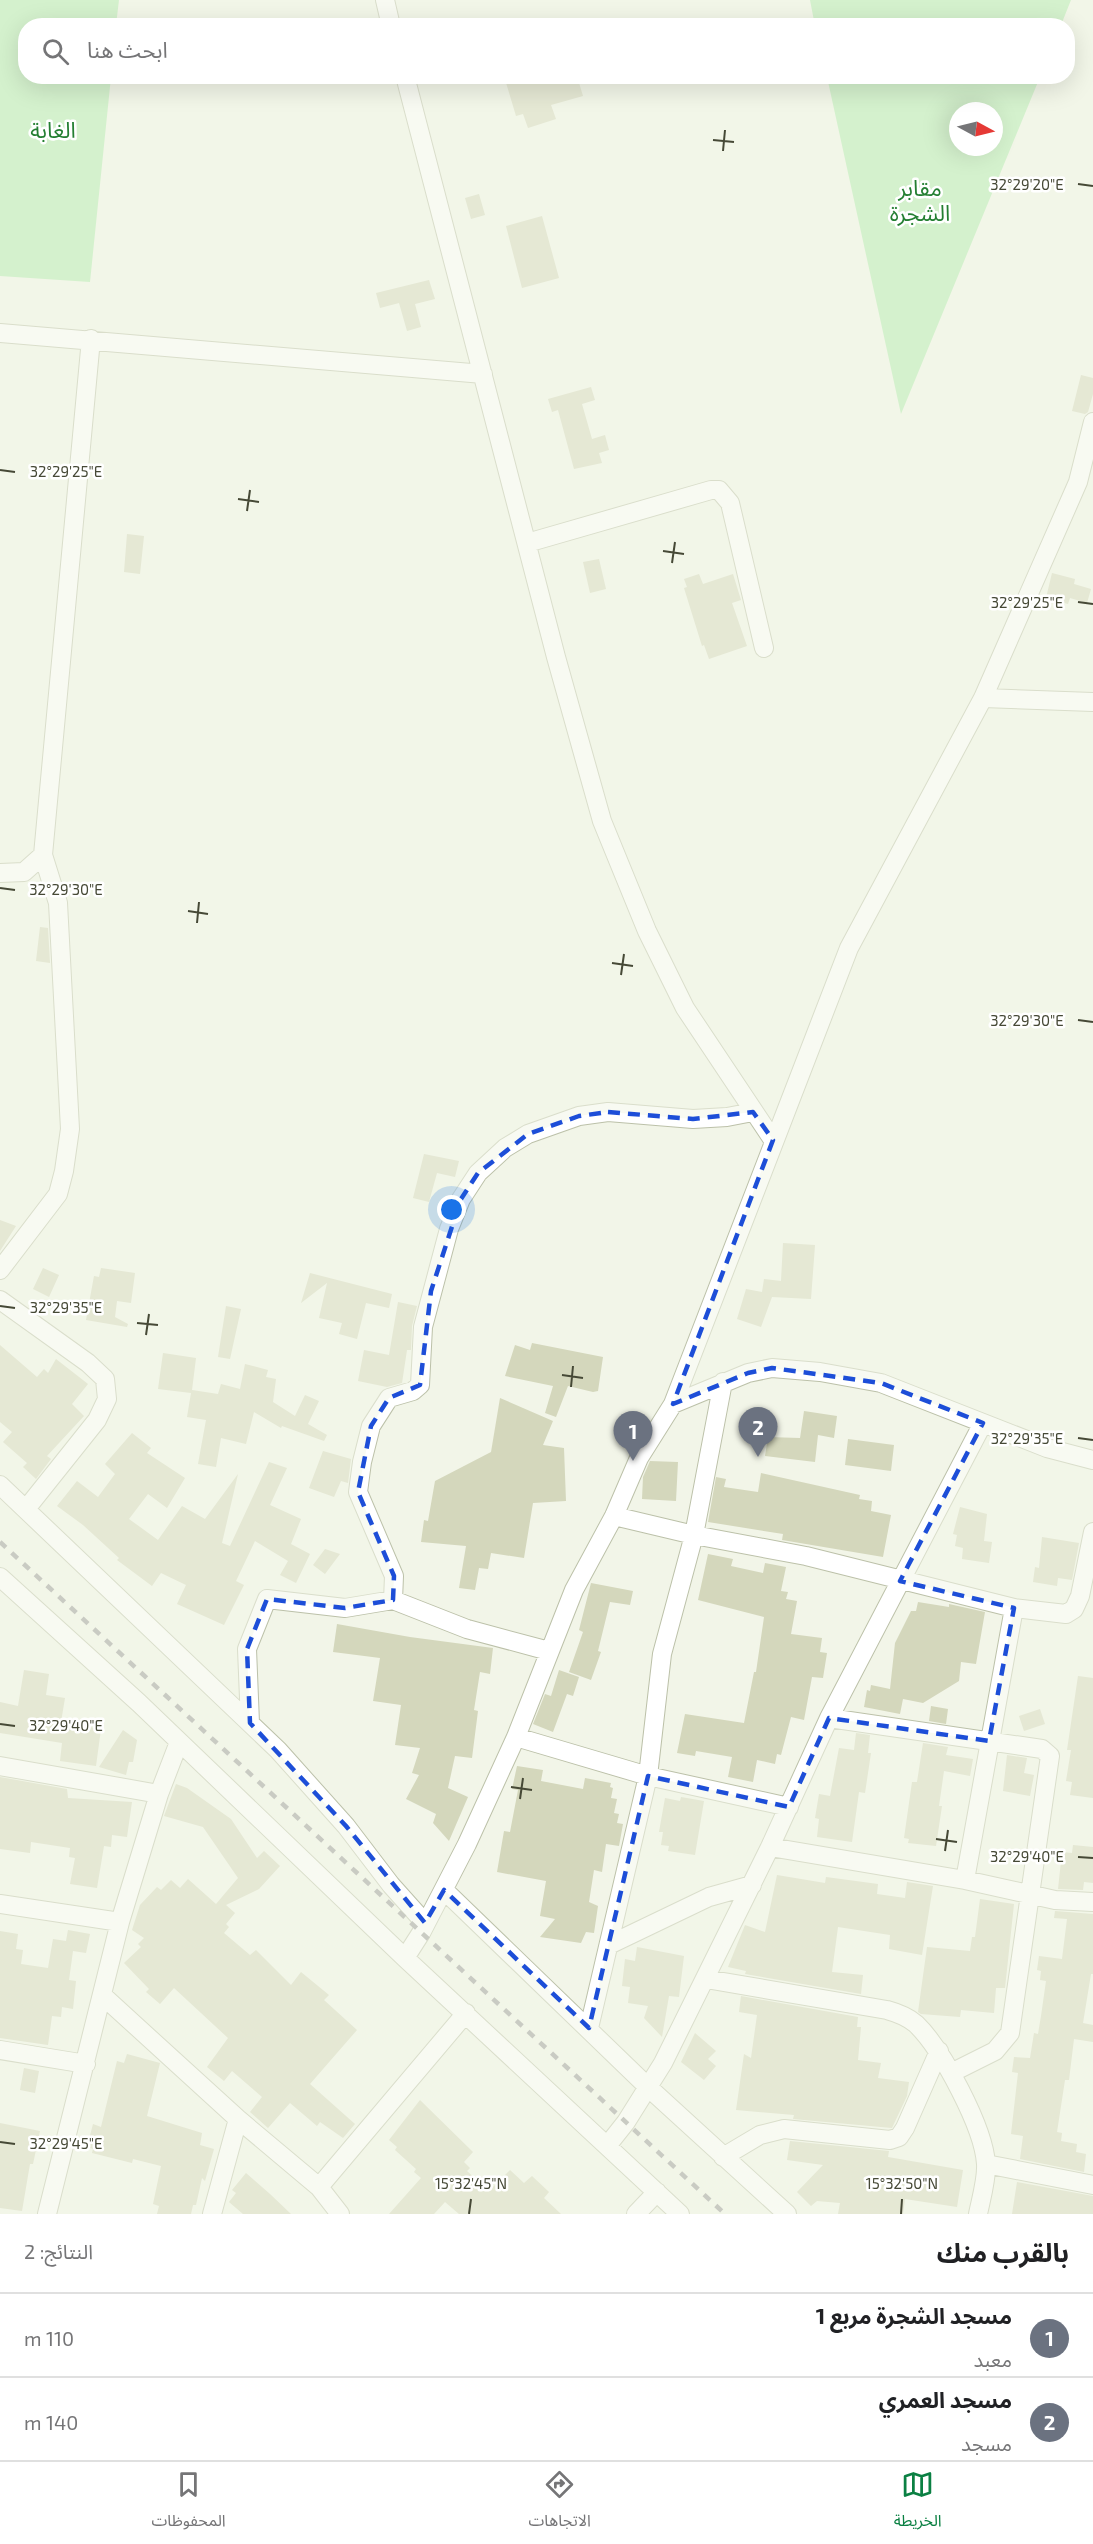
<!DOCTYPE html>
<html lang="ar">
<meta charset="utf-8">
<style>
:root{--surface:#fff;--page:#f2f2f2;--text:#202124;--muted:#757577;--line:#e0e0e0;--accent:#0b8043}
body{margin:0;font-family:"Exo 2","Noto Sans Arabic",sans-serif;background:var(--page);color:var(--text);direction:rtl}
.compass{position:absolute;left:949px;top:102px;width:54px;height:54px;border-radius:50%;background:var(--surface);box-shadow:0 6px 24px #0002;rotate:97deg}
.you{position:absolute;left:452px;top:1210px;width:21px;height:21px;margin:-15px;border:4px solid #fff;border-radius:50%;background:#1a73e8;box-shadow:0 0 0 9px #1a73e833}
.badge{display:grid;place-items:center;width:39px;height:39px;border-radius:50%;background:var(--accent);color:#fff;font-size:20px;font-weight:700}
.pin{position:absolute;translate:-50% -50px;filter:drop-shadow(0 2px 3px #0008)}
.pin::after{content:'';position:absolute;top:32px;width:21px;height:18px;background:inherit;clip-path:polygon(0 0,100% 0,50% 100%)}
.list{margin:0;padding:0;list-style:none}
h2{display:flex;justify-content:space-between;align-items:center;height:78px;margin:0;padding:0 24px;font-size:26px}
h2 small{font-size:20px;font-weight:400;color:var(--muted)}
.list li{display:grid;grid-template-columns:39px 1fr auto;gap:18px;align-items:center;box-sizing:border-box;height:84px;padding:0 24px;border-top:2px solid var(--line)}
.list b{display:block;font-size:22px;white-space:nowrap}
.list p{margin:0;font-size:20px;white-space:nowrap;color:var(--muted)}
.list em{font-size:20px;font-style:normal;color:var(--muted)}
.icon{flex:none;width:33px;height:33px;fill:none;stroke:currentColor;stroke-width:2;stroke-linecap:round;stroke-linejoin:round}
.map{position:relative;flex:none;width:1093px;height:2214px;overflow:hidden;direction:ltr}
.search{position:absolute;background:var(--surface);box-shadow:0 6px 24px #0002;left:18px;right:18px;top:18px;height:66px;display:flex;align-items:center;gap:15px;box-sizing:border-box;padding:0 21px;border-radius:24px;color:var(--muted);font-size:22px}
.sheet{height:246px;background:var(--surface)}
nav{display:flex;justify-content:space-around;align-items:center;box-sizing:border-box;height:84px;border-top:2px solid var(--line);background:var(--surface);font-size:16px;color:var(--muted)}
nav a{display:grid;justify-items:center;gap:3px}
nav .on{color:var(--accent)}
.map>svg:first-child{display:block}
.green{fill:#afecae;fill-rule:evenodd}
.building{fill:#d4d7bc}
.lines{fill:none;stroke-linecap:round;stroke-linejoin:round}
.minor-casing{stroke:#bcc1a9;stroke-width:20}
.minor{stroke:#fff;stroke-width:18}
.rail{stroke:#979797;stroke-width:4.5;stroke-dasharray:8 8;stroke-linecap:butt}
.marked{fill:none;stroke:#1d4ed8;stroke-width:4.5;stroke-dasharray:12 8;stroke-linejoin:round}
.ticks{fill:none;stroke:#464936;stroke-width:2}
.labels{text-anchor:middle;stroke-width:5;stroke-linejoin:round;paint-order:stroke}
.park-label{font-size:22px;fill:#247f32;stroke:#fff}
.ticks-label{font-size:15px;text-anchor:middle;fill:#464936;stroke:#fff;stroke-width:5;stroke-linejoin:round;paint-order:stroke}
</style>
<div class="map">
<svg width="1093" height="2214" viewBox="0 0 1093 2214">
<rect width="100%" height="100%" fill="#f2f5e8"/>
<!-- green -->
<path class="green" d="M0,0H119L116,25L26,26V76L111,77L90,282L0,276Z
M810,0H1071L1061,25L815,26Z
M827,77H1040L901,414ZM958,111H994V147H958Z"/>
<!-- building -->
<path class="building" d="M504,76H577L583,96L551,105L556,119L528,128L523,114L516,116Z
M479,194L485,215L471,219L465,198Z
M542,216L559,278L522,288L506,226Z
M429,280L435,299L415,304L421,327L407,331L399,303L380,308L376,293Z
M1081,375L1093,378V394L1088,412L1085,414L1072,411Z
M591,387L595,400L582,404L592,439L605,435L609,450L599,453L602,463L574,469L558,410L552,412L548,399Z
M127,534L144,536L140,574L124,572Z
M599,559L606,589L590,593L583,562Z
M1052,573L1075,579L1074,584L1091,589L1087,603L1070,598L1068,604L1046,598Z
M699,574L703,584L733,574L741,600L732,603L747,646L709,659L704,645L702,646L684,588L687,587L684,579Z
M40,927L48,928L50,963L36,961Z
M424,1154L459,1161L455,1177L437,1173L429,1202L413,1198Z
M0,1220L16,1226L0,1251Z
M783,1243L815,1245L811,1299L772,1297L761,1327L737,1319L746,1289L762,1292L764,1279L781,1281Z
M43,1268L59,1275L49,1297L33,1289Z
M101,1268L135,1273L131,1303L117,1301L115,1317L128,1324L127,1327L86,1320L94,1276L99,1277Z
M310,1273L392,1294L389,1308L366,1303L357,1339L339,1334L342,1323L319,1318L327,1283L301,1303Z
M398,1302L417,1306L412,1326L411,1350H407L402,1383L387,1387L358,1381L364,1350L389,1355Z
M226,1306L241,1309L230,1359L218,1357Z
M532,1343L603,1357L598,1391L593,1392L568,1386L556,1417L545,1413L553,1386L505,1376L515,1345L530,1350Z
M0,1345L37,1377L44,1369L48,1373L56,1359L88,1384L72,1404L84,1416L47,1456L51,1459L36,1479L23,1467L27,1463L3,1442L12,1432L0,1422Z
M163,1353L196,1358L192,1390L218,1394L221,1384L240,1389L245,1364L268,1370L266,1377L276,1379L273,1402L295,1416L305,1395L319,1401L308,1424L327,1435L324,1441L282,1426L281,1428L254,1412L246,1444L221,1438L216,1467L198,1464L206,1420L187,1417L191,1393L158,1389Z
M500,1398L553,1421L543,1445L564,1448L566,1501L533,1503L524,1558L491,1553L488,1569L479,1568L475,1590L459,1588L466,1546L421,1542L424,1520L428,1521L435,1481L491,1452Z
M804,1411L837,1416L834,1438L818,1435L815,1462L765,1456L768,1437L800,1438Z
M132,1433L151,1448L147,1453L185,1478L167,1508L148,1494L129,1519L158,1540L182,1506L205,1519L238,1474L222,1543L230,1546L269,1462L287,1468L270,1505L301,1519L291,1544L310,1554L296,1583L280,1575L288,1561L255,1541L236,1581L244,1585L224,1625L177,1604L186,1585L161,1573L152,1586L117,1560L119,1558L83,1525L57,1506L77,1481L98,1497L115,1474L105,1464Z
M848,1439L894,1445L891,1471L845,1465Z
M323,1451L351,1459L348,1483L341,1481L334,1497L309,1488Z
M650,1461L678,1462L676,1501L642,1499L643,1477Z
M761,1473L860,1495L859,1499L872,1501L871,1511L891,1515L883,1557L782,1540L783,1534L708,1522L716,1477L726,1479L724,1487L758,1492Z
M960,1507L987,1514L984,1541L992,1542L989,1563L962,1559L963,1548L955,1546L957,1535L953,1534Z
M1042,1537L1079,1543L1072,1580L1058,1578L1057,1586L1033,1582L1035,1567L1039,1568Z
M325,1549L340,1554L325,1574L313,1565Z
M708,1554L733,1559L731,1566L763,1573L765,1563L786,1567L781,1591L788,1592L786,1599L797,1601L791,1634L822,1638L820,1652L827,1653L823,1678L812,1677L804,1720L791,1717L781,1755L777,1754L775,1764L757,1760L753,1782L728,1777L732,1757L696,1751L695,1756L677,1753L685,1714L744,1723L754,1672H756L764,1617L698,1600Z
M591,1583L633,1591L630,1605L610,1602L598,1651L601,1652L591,1680L569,1672L583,1632L579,1630Z
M918,1602L949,1607V1604L985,1612L976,1664L961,1662L959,1681L923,1703L903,1699L900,1714L864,1707L867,1690L870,1691L871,1685L890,1689L895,1643L911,1611H916Z
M337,1624L410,1637L493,1648L490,1674L480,1672L474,1710L478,1711L472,1758L455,1756L448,1788L468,1797L449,1841L433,1823L436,1814L406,1799L419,1775L412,1773L420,1748L395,1745L401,1705L373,1701L380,1658L333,1652Z
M24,1670L49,1674L46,1695L65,1698L61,1722L101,1729L96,1766L60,1761L62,1743L0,1733V1702L18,1706Z
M559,1670L579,1677L573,1696L567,1694L553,1732L533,1724L545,1694L551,1696Z
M1078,1676L1093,1678V1798L1070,1795L1072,1782L1066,1781L1071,1750H1067Z
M931,1706L948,1709L946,1724L929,1721Z
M1040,1709L1045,1724L1024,1731L1019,1716Z
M123,1730L137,1740L133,1762H129L126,1775L99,1767Z
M856,1733L870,1735L868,1753H871L865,1793L859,1792L852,1842L817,1837L819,1819L815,1818L819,1794L830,1796L839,1748L854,1750Z
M923,1743L948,1747L946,1755L973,1759L970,1776L944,1771L939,1806H942L936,1846L908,1843L909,1839L904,1838L912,1782H917Z
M1007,1755L1027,1758L1024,1773L1034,1775L1030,1796L1003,1791Z
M517,1766L543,1770L541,1781L583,1789L585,1778L611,1783L610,1787L613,1788L611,1798L617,1799L614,1813L619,1814L617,1823L623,1824L619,1846L606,1844L602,1872L594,1870L589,1902L598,1906L594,1933L586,1932L581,1943L540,1937L555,1919L540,1916L546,1881L497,1872L504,1831L510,1832L518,1790L512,1789Z
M0,1777L67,1789L68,1798L132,1802L127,1837L112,1835L111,1847L104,1846L97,1888L70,1884L75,1858L69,1857L70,1848L31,1842L30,1853L0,1849Z
M176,1784L187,1788L231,1819L257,1858L264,1851L280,1866L259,1889L226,1905L235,1913L226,1924L229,1927L224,1933L250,1955L256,1950L291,1985L301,1972L329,1995L324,2000L357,2030L310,2084L355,2124L343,2138L320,2122L317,2126L290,2103L268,2128L250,2112L262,2097L232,2071L224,2081L207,2067L228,2038L174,1988L160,2004L146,1992L149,1989L124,1963L141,1947L138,1944L144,1938L132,1930L140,1905L157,1887L161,1890L171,1880L180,1888L188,1879L216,1904L238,1878L203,1827L164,1816Z
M681,1797L704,1801L695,1855L668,1851L669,1846L661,1845L663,1832H659L665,1798L680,1801Z
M1073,1845L1093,1847V1883L1084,1882L1083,1890L1058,1889L1062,1852L1072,1853Z
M777,1875L825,1883L826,1877L878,1884L877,1894L905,1898L907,1882L933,1886L922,1955L889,1949L890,1935L838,1927L832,1972L863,1975L861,1994L745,1974L746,1971L728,1967L745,1925L765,1932Z
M980,1899L1014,1904L1005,1988H996L994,2013L961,2010L960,2017L921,2014L918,2012L927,1947L970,1951L972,1937H975Z
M1055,1911L1093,1914V1974H1091L1083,2023L1093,2025V2042L1074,2039L1069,2080H1065L1057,2132L1062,2133L1061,2141L1077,2144L1076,2152L1086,2154L1084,2172L1020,2159L1023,2136L1011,2134L1018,2073L1012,2072L1014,2057L1030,2058L1034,2033L1038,2034L1041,2016L1046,1981L1040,1980L1041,1971L1037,1970L1039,1956L1062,1959L1067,1919L1054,1918Z
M68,1930L90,1934L86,1953L73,1951L69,1980L76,1981L73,2009L62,2007L61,2017L52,2016L48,2045L0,2038V1931L18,1934L16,1949L23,1950L21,1964L48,1968L53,1939L66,1941Z
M637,1947L684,1956L679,1997L669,1996L662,2037L644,2018L648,2006L628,2003L630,1987L622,1986L625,1959L635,1961Z
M741,1996L858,2017L857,2027H861L858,2060L881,2063L878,2078L909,2082L907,2096L892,2128L793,2119L794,2115L736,2110L744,2054L751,2058L757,2015L739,2012Z
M695,2033L716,2051L708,2059L716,2066L704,2080L681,2062Z
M127,2054L160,2063L147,2116L202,2133L200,2145L214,2149L205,2181L202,2178L196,2205H193L191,2214H157L159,2206L153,2204L161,2166L133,2159L132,2163L92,2153L93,2149L87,2147L93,2124L101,2127L117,2061L124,2063Z
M24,2068L39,2071L35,2093L20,2090Z
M420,2100L473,2152L464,2162L470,2168L467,2171L489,2191L510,2170L524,2183L532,2176L549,2192L544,2198L561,2214H459L445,2202L434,2214H389L421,2178L414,2172L416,2169L395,2150L397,2147L389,2140Z
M0,2123L40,2131L33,2164H30L22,2211L0,2208Z
M790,2141L889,2151L888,2157L963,2170L957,2207L905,2199L903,2214H838L840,2203L817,2201L811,2206L797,2192L823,2165L787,2160Z
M246,2173L270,2194L291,2214H243L229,2202L236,2193L232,2190Z
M1017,2182L1093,2196V2214H1012Z"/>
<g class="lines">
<!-- minor casing -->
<g class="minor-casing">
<path id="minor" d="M385,0L391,26
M405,76L556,657L602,821L647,931L685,1008L773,1140
M0,333L483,374
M527,543L711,490H719L730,503L764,648
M983,698L1093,702
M0,873L24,872L43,855
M0,1270L58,1194L64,1171L70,1129L58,903L43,855L91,339
M0,1300L88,1363L105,1379L107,1399L97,1420L26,1509
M673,1404L748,1373L772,1368L820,1372L881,1383L1047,1448L1093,1460
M0,1485L278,1750L346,1826L391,1885L425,1923
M614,1516L694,1535L806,1556L1014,1608L1066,1614L1074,1609L1080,1596L1093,1532
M0,1577L139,1703L405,1958L680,2214
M393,1600L467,1629L549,1651
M829,1718L1042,1749L1050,1756L1010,2033L995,2051L951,2073
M250,1723L247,1649L267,1599L345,1608L393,1600L394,1576L358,1492L362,1462L371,1426L389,1398L413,1391L420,1385L423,1327L449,1229L461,1199L478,1173L505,1148L528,1134L579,1116L608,1112L693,1119L727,1117L753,1112
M516,1737L648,1776L789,1807
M0,1766L159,1794
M770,1847L965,1880L1055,1900L1093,1902
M965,1880L1014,1608
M444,1890L649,2088L787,2214
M0,1904L120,1922
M609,1945L709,1897L752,1885
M405,1958L421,1933L467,1844L516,1737L574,1590L614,1516L639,1458L673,1404L849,948L983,698L1078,482L1093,422
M706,1979L887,2010C898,2013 908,2017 916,2024C942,2049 984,2128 986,2164C987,2179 981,2199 978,2214
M102,1995L238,2119L319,2187L340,2214
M589,2028L648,1776L662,1654L694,1535L723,1382
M0,2050L86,2064
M607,2146L626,2122L663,2063L770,1847L829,1718L983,1423
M723,2157L760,2135L784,2129L890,2140L899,2137L905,2128L939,2051
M986,2164L1093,2185
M319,2187L466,2013
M47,2214L120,1922L159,1794L179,1742
M212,2214L238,2119
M636,2214L657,2192"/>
</g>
<!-- minor -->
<use href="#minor" class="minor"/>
<!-- rail -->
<path class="rail" d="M0,1542L725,2214"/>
</g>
<!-- marked area -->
<path d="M0 0H1093V2214H0ZM608,1112L693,1119L753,1112L773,1140L673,1404L748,1373L772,1368L881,1383L983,1423L900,1581L1014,1608L989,1741L829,1718L789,1807L648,1776L589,2028L444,1890L425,1923L346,1826L250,1723L247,1649L267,1599L345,1608L393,1600L394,1576L358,1492L371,1426L389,1398L420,1385L431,1291L461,1199L478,1173L528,1134L579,1116Z" fill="#f2f5e8" fill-opacity=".55" fill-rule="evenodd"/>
<path class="marked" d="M608,1112L693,1119L753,1112L773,1140L673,1404L748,1373L772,1368L881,1383L983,1423L900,1581L1014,1608L989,1741L829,1718L789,1807L648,1776L589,2028L444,1890L425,1923L346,1826L250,1723L247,1649L267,1599L345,1608L393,1600L394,1576L358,1492L371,1426L389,1398L420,1385L431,1291L461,1199L478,1173L528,1134L579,1116Z"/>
<!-- ticks -->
<path class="ticks" d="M713,140L734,142M723,151L725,130M1078,184L1093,186M0,470L15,472M238,499L259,502M247,511L250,490M663,551L684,554M672,563L675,542M1078,602L1093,604M0,888L15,890M188,911L208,914M197,923L199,902M612,963L633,966M621,975L624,954M1078,1020L1093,1022M0,1306L15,1308M137,1323L158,1325M146,1335L149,1314M562,1375L583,1378M571,1387L573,1366M1078,1438L1093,1440M0,1724L15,1726M511,1787L532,1790M520,1799L523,1778M936,1839L957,1842M945,1851L948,1830M1078,1857L1093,1858M0,2142L15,2144M469,2214L471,2199M901,2214L902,2199"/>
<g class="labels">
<!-- park labels -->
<g class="park-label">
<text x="53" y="138">الغابة</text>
<text x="920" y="196">مقابر<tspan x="920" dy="25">الشجرة</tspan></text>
</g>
</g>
<g class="ticks-label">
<text x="1027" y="190">32°29'20"E</text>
<text x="66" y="477">32°29'25"E</text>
<text x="1027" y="608">32°29'25"E</text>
<text x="66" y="895">32°29'30"E</text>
<text x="1027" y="1026">32°29'30"E</text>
<text x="66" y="1313">32°29'35"E</text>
<text x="1027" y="1444">32°29'35"E</text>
<text x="66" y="1731">32°29'40"E</text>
<text x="1027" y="1862">32°29'40"E</text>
<text x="66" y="2149">32°29'45"E</text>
<text x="471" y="2189">15°32'45"N</text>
<text x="902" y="2189">15°32'50"N</text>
</g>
</svg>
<svg class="compass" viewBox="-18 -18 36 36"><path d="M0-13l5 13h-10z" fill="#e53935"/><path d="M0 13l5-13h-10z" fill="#757577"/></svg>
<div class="you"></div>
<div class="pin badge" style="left:633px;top:1461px;background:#6b7280">1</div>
<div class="pin badge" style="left:758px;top:1457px;background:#6b7280">2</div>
<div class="search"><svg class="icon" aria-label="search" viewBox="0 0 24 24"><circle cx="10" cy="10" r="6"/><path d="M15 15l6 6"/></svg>ابحث هنا</div>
</div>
<section class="sheet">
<h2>بالقرب منك<small>النتائج: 2</small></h2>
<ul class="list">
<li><span class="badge" style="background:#6b7280">1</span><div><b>مسجد الشجرة مربع 1</b><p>معبد</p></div><em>110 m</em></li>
<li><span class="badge" style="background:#6b7280">2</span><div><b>مسجد العمري</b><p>مسجد</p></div><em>140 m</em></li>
</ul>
</section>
<nav>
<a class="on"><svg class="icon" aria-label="map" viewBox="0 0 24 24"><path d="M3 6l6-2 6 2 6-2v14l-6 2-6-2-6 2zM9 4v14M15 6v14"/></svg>الخريطة</a>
<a><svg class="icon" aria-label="directions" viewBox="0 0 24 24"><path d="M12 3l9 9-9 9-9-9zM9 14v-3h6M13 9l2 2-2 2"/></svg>الاتجاهات</a>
<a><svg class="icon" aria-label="saved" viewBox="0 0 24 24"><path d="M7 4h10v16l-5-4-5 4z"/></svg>المحفوظات</a>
</nav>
